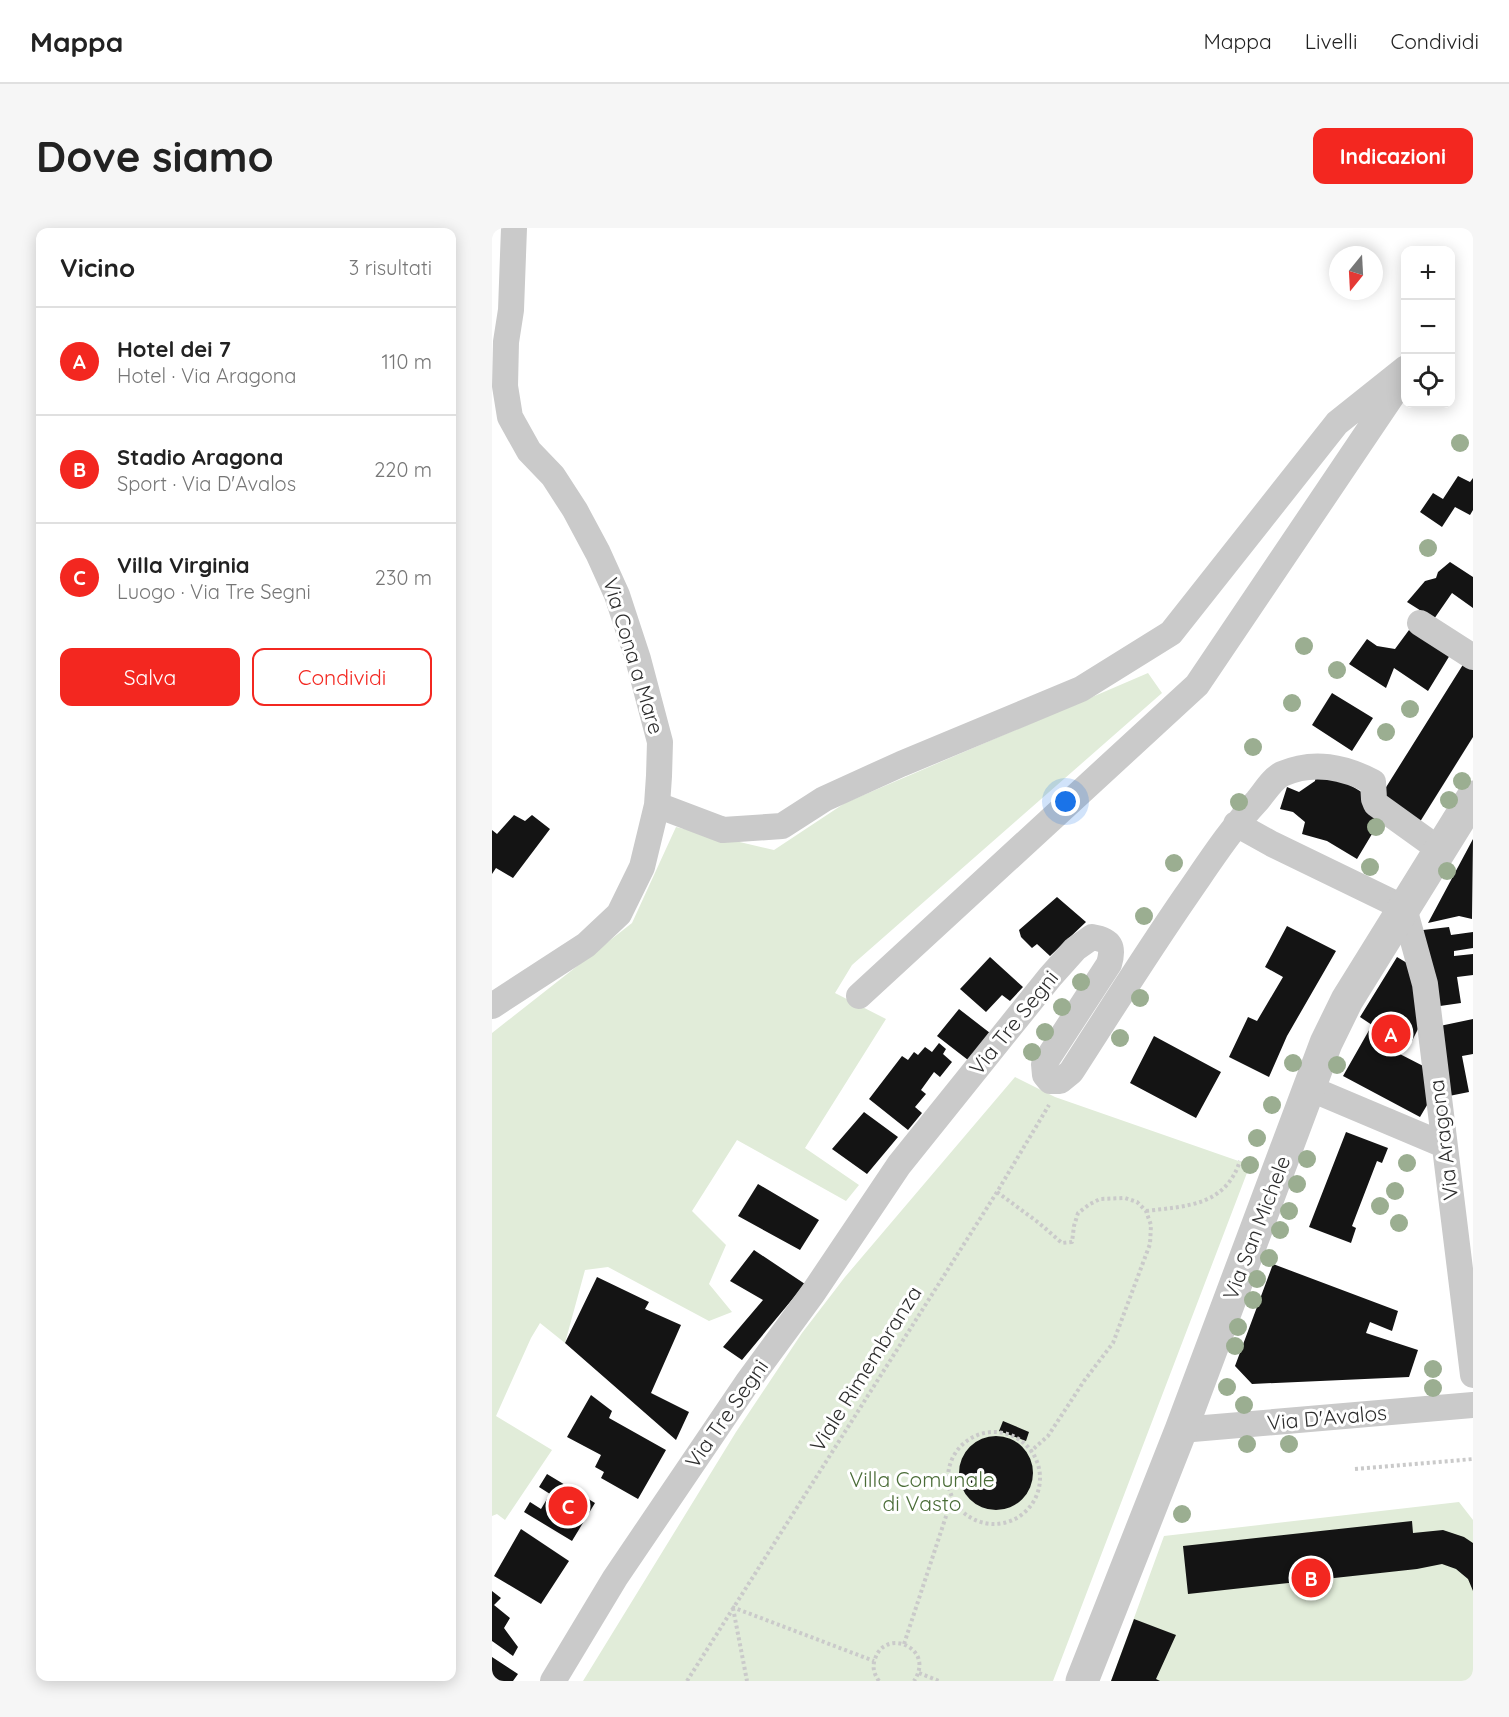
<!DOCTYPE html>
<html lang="it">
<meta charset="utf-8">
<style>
:root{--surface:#fff;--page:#f6f6f6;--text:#222;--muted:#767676;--line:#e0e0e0;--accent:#f32720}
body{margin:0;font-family:Quicksand,sans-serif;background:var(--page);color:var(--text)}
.controls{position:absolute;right:18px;top:18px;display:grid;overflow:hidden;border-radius:12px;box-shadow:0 3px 15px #0003}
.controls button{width:54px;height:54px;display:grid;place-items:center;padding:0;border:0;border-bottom:2px solid var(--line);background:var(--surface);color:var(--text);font:30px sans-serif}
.compass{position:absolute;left:837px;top:18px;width:54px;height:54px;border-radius:50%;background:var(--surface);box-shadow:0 3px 15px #0003;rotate:198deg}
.you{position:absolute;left:574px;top:574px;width:21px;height:21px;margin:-15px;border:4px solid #fff;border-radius:50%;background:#1a73e8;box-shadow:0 0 0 9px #1a73e833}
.badge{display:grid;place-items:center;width:39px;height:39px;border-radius:50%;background:var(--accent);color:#fff;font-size:20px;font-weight:700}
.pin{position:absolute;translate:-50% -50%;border:3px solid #fff;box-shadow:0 2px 6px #0006}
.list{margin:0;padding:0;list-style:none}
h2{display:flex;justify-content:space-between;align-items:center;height:78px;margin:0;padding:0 24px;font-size:26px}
h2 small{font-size:20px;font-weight:400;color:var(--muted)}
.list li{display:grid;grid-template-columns:39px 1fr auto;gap:18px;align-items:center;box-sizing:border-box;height:108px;padding:0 24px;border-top:2px solid var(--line)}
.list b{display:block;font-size:22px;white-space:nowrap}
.list p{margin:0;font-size:20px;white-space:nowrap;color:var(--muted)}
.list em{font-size:20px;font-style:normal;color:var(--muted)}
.actions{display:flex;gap:12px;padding:18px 24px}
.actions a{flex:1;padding:14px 0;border:2px solid var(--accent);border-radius:12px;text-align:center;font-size:21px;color:var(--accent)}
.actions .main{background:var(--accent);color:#fff}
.icon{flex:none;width:33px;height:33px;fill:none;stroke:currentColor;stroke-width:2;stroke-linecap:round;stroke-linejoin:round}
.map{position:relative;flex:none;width:981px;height:1453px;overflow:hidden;border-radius:12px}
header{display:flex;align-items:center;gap:36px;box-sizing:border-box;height:84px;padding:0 30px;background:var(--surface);border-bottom:2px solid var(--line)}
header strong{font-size:28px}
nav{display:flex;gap:33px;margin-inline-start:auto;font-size:21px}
.intro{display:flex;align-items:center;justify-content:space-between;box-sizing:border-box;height:144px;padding:0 36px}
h1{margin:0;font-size:42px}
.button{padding:15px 27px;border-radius:12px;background:var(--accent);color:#fff;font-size:21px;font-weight:700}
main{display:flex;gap:36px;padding:0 36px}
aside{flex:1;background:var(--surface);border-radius:12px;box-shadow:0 3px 15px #0003}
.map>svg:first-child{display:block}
.green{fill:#e1ecd9}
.building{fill:#141414}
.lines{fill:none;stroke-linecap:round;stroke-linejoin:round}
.path{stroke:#cacaca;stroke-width:4;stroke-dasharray:3 3;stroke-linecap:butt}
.minor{stroke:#cacaca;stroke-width:26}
.tertiary{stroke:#cacaca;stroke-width:33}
.tree{fill:#9bae91}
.labels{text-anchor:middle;stroke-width:6;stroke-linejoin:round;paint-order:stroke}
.street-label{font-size:21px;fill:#2d2d2d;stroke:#fff}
.park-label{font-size:21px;fill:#4a6c37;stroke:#fff}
</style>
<header>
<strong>Mappa</strong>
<nav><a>Mappa</a><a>Livelli</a><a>Condividi</a></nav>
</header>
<div class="intro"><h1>Dove siamo</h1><a class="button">Indicazioni</a></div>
<main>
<aside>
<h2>Vicino<small>3 risultati</small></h2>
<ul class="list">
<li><span class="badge">A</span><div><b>Hotel dei 7</b><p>Hotel · Via Aragona</p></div><em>110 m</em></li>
<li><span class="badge">B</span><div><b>Stadio Aragona</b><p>Sport · Via D'Avalos</p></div><em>220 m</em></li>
<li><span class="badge">C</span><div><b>Villa Virginia</b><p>Luogo · Via Tre Segni</p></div><em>230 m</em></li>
</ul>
<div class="actions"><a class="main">Salva</a><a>Condividi</a></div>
</aside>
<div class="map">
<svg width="981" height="1453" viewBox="0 0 981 1453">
<rect width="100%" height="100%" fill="#fff"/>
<!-- green -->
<path class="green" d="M656,445L670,465L360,737L343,765L394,791L313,920L367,957L354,973L245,912L200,983L234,1017L217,1056L240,1084L217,1093L116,1039L93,1042L73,1115L48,1095L39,1110L4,1188L60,1222L13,1292L5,1286L0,1288V805L140,695L184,599L282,622L353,575Z
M523,849L563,869L758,937L561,1453H91L244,1204L310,1105L353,1049Z
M967,1274L981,1292V1453H619L672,1308Z"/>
<!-- building -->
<path class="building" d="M966,248L978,254L981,250V282L978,287L963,279L950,299L928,284L941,265L951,271Z
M958,334L981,349V380L960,365L942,391L915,374L933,353L944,350L946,344Z
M917,402L958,427L936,463L902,440L894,460L857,436L875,411L885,418L903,421Z
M972,435L981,440V509L926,597L886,572Z
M840,465L881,490L860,523L820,497Z
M824,546L850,552L876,568L889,591L865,631L835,613L810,606L813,594L801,584L788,581L795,559L807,564L823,553Z
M22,587L33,593L40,587L58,601L21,650L4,640L0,646V602L5,606Z
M981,611L980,691L967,688L936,695Z
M565,669L594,694L558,728L545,716L540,720L529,709L527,702Z
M795,698L844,723L795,808L777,849L737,829L756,789L765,793L791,749L773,739Z
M957,699L959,707L981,704V720L962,723V728L981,726V747L965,749L969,775L941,779L931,702Z
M498,729L531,759L518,773L510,767L494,784L468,761Z
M905,729L920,738L927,799L918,817L910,813L902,823L937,841L938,872L928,889L851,848L880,797L868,789Z
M467,781L498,805L476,832L445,808Z
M981,791V826L970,828L977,864L957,868L943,799Z
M662,808L729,844L704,890L638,855Z
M447,815L454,821L451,826L460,834L448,849L442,844L429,862L434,866L423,879L430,885L416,902L377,871L410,828L416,832L422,824L426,827L433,819L440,824Z
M372,884L406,909L375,946L340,921Z
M854,904L896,920L890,935L885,933L860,998L864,1000L859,1015L817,999Z
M266,956L327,992L308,1022L246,988Z
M262,1022L313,1056L250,1132L231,1119L271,1072L238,1053Z
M781,1036L906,1083L900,1103L878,1094L874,1105L926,1122L917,1149L760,1156L743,1138Z
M105,1049L157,1074L153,1081L189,1097L159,1165L197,1184L184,1212L73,1115Z
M99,1167L120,1183L117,1190L174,1222L146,1271L109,1250L112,1244L103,1239L109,1227L75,1209Z
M511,1193L537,1204L534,1213L507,1203Z
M467 1245a37 37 0 1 1 74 0a37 37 0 1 1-74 0Z
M55,1246L103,1275L80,1313L32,1284L38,1274L49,1281L58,1266L47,1259Z
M920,1293L921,1305L951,1302L972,1309L981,1315V1363L976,1351L964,1341L950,1336L925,1341L696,1366L691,1318Z
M29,1301L77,1333L49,1376L2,1348Z
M0,1363L9,1370L2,1377L18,1390L12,1400L26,1419L21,1428L0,1413Z
M642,1391L684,1407L664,1451L668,1453H619Z
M0,1429L26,1446L21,1453H0Z"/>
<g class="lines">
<!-- path -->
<path class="path" d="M505,964L547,995L570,1015L580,1014L582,998L586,985L598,976L608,971L633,970L645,974L654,983L659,997L658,1016L621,1115L592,1153L556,1208L539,1223
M654,983C695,978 733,978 748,933
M456 1250a46 46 0 1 1 92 0a46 46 0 1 1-92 0Z
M863,1241L981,1231
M240,1379L382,1433
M241,1380L255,1453
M412,1416L460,1270
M427,1445L447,1453
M195,1453L505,964L557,877
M387,1453C382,1446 380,1439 383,1431C393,1399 444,1420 422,1453"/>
<!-- minor -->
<path class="minor" d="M928,395L981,429
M165,577L231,602L290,598L332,571L409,536L589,461L679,405L845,195L914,140
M744,596L780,616L912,680L933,756L981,1147
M367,768L705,457L910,153
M0,778L94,717L127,686L150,639L165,577L167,548L168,514L146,431L125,367L106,325L83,282L61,248L37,223L18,189L13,158L14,114L19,82L22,0
M817,860L952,917
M689,1202L981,1177
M61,1453L123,1350L255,1155L321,1065L407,937L558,749L583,721L600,709C619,712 622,719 617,736L552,836L553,847L558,853H568L579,844C617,785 654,726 694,668C717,635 738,602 765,573C772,565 780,551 790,546C822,532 852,539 881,554L882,571L884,576L948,622"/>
<!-- tertiary -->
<path class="tertiary" d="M590,1453L689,1202L834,815L855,772L981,569"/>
</g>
<!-- trees -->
<g class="tree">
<circle cx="968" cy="215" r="9"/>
<circle cx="936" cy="320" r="9"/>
<circle cx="812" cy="418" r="9"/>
<circle cx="845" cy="442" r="9"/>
<circle cx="800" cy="475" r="9"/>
<circle cx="918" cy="481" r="9"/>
<circle cx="894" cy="504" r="9"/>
<circle cx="761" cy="519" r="9"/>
<circle cx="970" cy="553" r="9"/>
<circle cx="957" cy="572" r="9"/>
<circle cx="747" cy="574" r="9"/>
<circle cx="884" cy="599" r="9"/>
<circle cx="682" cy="635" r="9"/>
<circle cx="878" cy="639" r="9"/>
<circle cx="955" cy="643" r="9"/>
<circle cx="652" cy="688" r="9"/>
<circle cx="589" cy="754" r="9"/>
<circle cx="648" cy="770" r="9"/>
<circle cx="570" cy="779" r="9"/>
<circle cx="553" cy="804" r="9"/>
<circle cx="628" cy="810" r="9"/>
<circle cx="540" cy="824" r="9"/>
<circle cx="801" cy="835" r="9"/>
<circle cx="845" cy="837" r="9"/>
<circle cx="780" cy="877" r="9"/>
<circle cx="765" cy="910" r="9"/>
<circle cx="815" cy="931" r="9"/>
<circle cx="915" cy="935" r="9"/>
<circle cx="758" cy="937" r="9"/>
<circle cx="805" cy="956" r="9"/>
<circle cx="903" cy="963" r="9"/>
<circle cx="888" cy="978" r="9"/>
<circle cx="797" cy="983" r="9"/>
<circle cx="907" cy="995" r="9"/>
<circle cx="788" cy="1002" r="9"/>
<circle cx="777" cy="1030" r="9"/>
<circle cx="765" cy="1051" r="9"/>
<circle cx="761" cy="1072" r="9"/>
<circle cx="746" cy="1099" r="9"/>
<circle cx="743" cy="1118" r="9"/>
<circle cx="941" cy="1141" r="9"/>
<circle cx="735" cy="1159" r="9"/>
<circle cx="941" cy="1160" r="9"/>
<circle cx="752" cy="1177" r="9"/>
<circle cx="755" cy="1216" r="9"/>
<circle cx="797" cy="1216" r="9"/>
<circle cx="690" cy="1286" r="9"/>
</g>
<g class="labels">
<!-- street labels -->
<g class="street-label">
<text transform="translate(141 428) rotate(73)" y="7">Via Cona a Mare</text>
<text transform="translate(522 795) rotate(-51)" y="7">Via Tre Segni</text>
<text transform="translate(952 912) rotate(-97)" y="7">Via Aragona</text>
<text transform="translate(765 1000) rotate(-69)" y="7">Via San Michele</text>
<text transform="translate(374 1141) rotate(-58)" y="7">Viale Rimembranza</text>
<text transform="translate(235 1186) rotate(-55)" y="7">Via Tre Segni</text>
<text transform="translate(835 1190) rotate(-5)" y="7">Via D'Avalos</text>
</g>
<!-- park labels -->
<g class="park-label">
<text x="430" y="1259">Villa Comunale<tspan x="430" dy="24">di Vasto</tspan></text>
</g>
</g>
</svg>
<div class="controls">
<button>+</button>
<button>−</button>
<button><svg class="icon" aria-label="locate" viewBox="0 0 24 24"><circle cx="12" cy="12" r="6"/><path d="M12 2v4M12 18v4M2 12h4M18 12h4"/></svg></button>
</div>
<svg class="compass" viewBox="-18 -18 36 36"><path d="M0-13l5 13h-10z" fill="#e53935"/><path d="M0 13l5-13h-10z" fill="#767676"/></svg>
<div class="you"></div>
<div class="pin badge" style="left:899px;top:806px">A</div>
<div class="pin badge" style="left:819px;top:1350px">B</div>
<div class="pin badge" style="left:76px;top:1278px">C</div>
</div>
</main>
